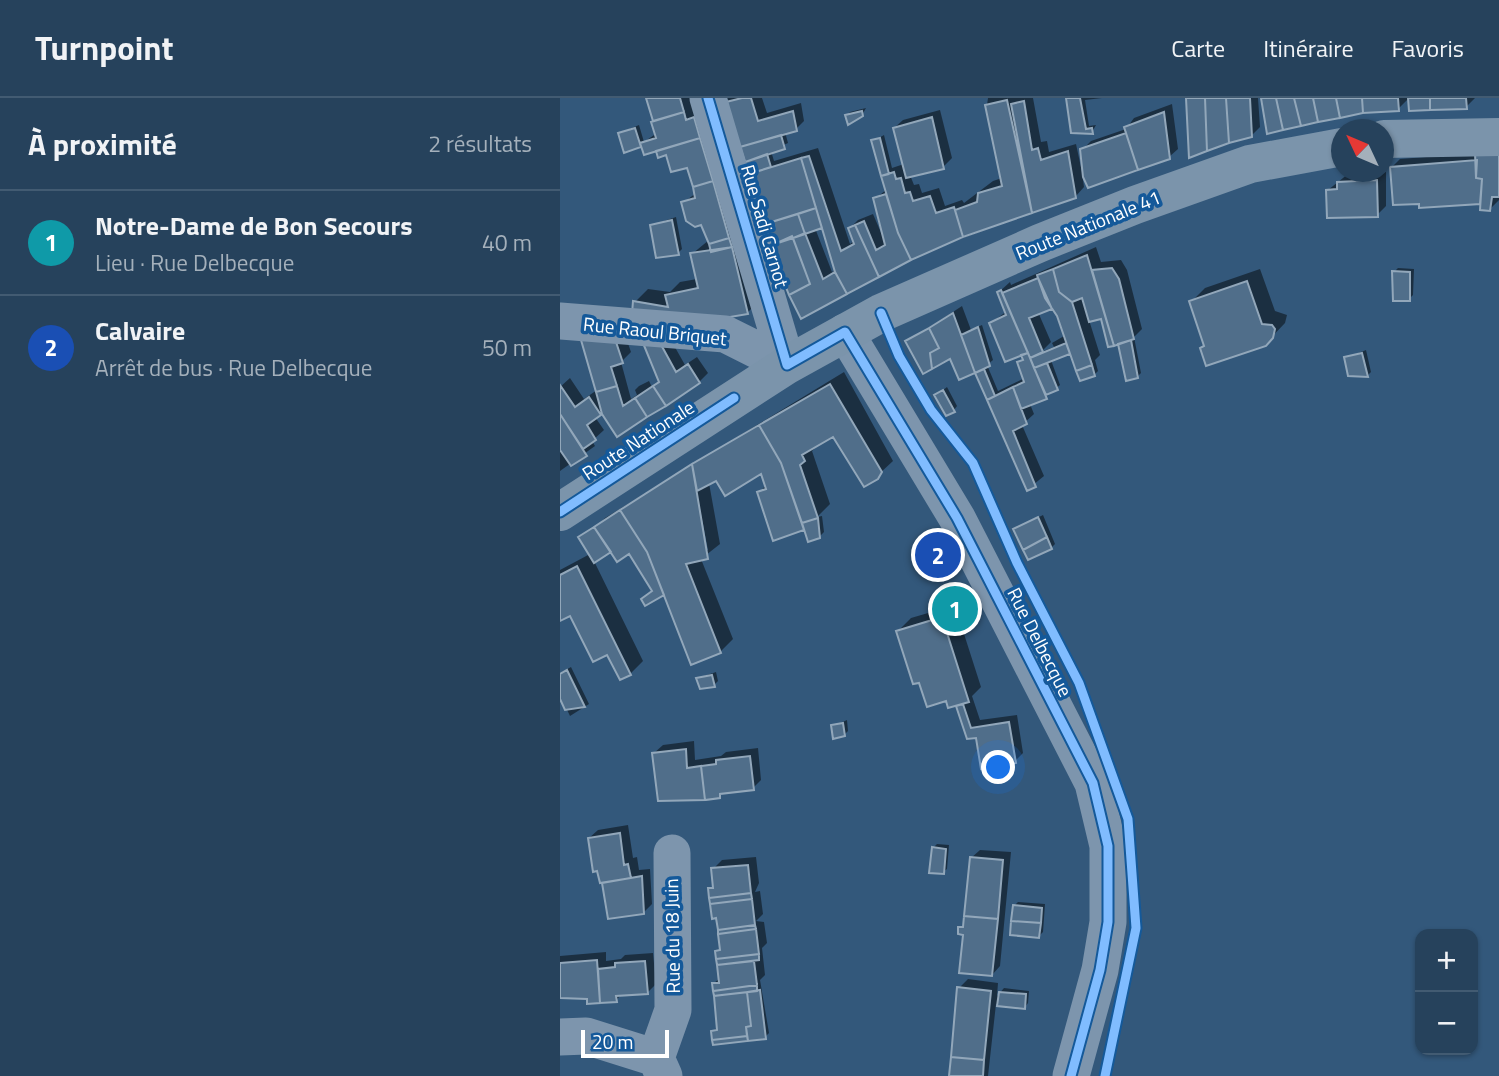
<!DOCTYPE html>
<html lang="fr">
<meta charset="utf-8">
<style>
:root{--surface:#26425c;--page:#324d65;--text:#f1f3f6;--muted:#a4b0bb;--line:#425b72;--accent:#b8c5d1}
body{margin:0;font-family:"Titillium Web",sans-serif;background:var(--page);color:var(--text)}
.controls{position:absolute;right:21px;bottom:21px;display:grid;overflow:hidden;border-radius:14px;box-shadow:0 2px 5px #0004}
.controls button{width:63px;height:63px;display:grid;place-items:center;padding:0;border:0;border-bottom:2px solid var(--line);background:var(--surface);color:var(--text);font:35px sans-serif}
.compass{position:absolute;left:771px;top:21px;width:63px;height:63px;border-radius:50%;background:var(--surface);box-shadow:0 2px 5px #0004;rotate:314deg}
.scale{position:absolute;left:21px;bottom:18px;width:88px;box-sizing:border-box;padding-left:7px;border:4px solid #fff;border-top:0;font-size:19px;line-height:24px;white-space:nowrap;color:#fff;-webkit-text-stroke:5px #14599a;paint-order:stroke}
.you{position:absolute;left:439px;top:670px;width:24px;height:24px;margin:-18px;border:5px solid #fff;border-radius:50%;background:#1a73e8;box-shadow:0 0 0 10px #1a73e833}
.badge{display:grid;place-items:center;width:46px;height:46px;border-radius:50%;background:var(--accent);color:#fff;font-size:23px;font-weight:700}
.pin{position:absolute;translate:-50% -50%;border:4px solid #fff;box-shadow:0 2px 7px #0006}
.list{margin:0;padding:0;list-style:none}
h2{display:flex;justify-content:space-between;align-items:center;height:91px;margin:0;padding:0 28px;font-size:30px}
h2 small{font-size:23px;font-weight:400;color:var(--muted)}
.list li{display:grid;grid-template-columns:46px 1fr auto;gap:21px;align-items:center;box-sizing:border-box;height:105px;padding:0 28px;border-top:2px solid var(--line)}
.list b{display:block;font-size:26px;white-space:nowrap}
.list p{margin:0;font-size:23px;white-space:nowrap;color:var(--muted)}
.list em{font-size:23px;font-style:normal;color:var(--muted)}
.map{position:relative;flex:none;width:939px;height:978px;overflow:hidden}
header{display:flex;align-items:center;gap:42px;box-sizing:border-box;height:98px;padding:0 35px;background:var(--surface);border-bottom:2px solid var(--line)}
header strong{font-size:33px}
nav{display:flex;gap:38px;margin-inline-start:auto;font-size:24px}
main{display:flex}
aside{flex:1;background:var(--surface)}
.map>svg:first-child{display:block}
.shadow{fill:#0007;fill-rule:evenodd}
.building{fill:#506e8a;stroke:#92a7ba;stroke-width:2}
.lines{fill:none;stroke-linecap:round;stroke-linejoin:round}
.minor{stroke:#7d95ad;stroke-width:37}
.major{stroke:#7b94ab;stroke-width:38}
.cycleway-casing{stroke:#14599a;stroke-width:13}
.cycleway{stroke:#80bcff;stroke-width:9}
.labels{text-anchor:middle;stroke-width:7;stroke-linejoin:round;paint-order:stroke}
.street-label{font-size:19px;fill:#fff;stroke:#14599a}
</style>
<header>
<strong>Turnpoint</strong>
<nav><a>Carte</a><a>Itinéraire</a><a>Favoris</a></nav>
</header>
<main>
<aside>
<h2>À proximité<small>2 résultats</small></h2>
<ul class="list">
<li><span class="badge" style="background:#0f9aa8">1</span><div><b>Notre-Dame de Bon Secours</b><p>Lieu · Rue Delbecque</p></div><em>40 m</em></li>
<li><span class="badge" style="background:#1a4fb4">2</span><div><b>Calvaire</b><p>Arrêt de bus · Rue Delbecque</p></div><em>50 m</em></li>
</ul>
</aside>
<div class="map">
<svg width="939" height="978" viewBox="0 0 939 978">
<rect width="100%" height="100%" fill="#33587b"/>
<!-- shadow -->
<path class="shadow" d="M88,0H131L200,202L187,215L158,219L75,204L88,191L110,194L120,184L137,181L132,156L149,142L143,125L123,105L136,95L128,68L97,50L80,48L60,35L79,27L84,44L97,35Z
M167,0H202L207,15L241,5L244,23L236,31L225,34L228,45L211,53L214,63L258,50L290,146L294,143L290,130L298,122L313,116L322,137L324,136L315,101L327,91L313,43L324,37L332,70L344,66L334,30L343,22L380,12L392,60L383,69L350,77L354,87L359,86L362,95L379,90L385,108L402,102L404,105L433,83L442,80L427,7L428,0H473L481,44L487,43L489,54L516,46L522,74L524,73L522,52L531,43L566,31L574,20L612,6L618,51L609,59L522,75L524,89L516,98L359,156L242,219L214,146ZM263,128L276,171L272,174L255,130Z
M507,0H542L525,2L529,28L536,27L532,34L513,33Z
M627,0H698L700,29L691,38L631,58Z
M703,0H849L838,11Z
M849,0H915L906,9Z
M306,10L302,17L287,18L290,14Z
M939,48V102L930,111L922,104L861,108L832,69L840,61L918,55Z
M826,74V108L817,117L768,92L788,76Z
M116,119L122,151L118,155L92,127Z
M536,149L541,164L561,162L567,172L582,231L574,239L581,275L577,279L560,244L549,247L542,219L529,222L540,257L535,262L538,273L534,277L510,254L491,262L500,287L486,299L470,306L474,316L462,327L484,378L468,391L416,271L347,244L402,208L411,232L422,227L433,262L427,267L438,293L465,280L459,265L464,260L431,225L447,213L439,194L450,184L451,187ZM493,209L504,238L492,245L494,249L481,254L491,244L478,214ZM468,251L488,298H484L465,252Z
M838,170L854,171L853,197L849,201L834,174Z
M700,171L715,213L727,217L725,225L705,246L646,247L631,204L645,190Z
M64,234L71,254L61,264L71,301L77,297L75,292L79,288L89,283L92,289L100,284L85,245L107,235L125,267L137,259L148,275L139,284L43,317L41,315L35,319L44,332L32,343L35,348L0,373V289L10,280L24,301L37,292L21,236Z
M806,252L811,274L807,278L786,260Z
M284,274L333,363L319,376L274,337L257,348L252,353L270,406L257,419L262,418L264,434L259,439L245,430L214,441L199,395L206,387L202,373L157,380L149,385L160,446L141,461L173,541L160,554L104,493L83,502L93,492L69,454L51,451L34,463L83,563L70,576L11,516L0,521V472L30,456L40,425L45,420ZM135,385L148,452H145L132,386Z
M387,289L397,308L394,312L377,297Z
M483,417L495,446L491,450L455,431Z
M403,501L406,507L397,514L421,589L412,598L420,622L457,617L463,655L455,663L418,638L408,639L397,605L360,583L338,533L351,520L392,508Z
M11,569L29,606L10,618L0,597V575Z
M156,574L158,583L154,587L138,580Z
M287,622L288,633L284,637L273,628Z
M134,643L135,662L161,658L166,654L198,650L201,682L193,690L164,693L160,698L94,655L103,647Z
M68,727L73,760L77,759L79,772L90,771L92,806L83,815L49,819L44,784L29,740L38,732Z
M377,746L389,747L387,771L383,774L373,750Z
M420,752L451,754L440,868L432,877L400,830L405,825L411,760Z
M196,759L199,785L195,794L200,793L203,816L196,823L204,824L207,845L202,850L205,877L200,882L209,935L205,939L154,945L153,934L158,928L154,885L160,880L157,854L162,849L150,791L155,786L153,771L162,762Z
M458,804L485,806L483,834L479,838L454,808Z
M46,854V863L61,861L65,857L93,855L96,886L87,895L62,896L56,902L29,904L28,899H0V858Z
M408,881L438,885L437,898L444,890L469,893L468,905L465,909L436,906L428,978H391L399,890Z"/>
<!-- building -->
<path class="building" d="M86,0H120L124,14L93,23Z
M182,0H191L198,23L233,13L237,33L180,49L166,4Z
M506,0H520L526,31L532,30L533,36L511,35Z
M626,0H645L647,53L629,60Z
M645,0H666L669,45L647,53Z
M666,0H690L692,39L669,45Z
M701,0H716L723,32L707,36Z
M716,0H734L741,28L723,32Z
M734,0H753L758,24L741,28Z
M753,0H776L780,20L758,24Z
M776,0H802L803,15L780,20Z
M802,0H838L839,13L803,15Z
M848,0H870V12L849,13Z
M870,0H906L907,11L870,12Z
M447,2L472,115L403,139L395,112L417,104L418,95L442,88L425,7Z
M464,3L472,52L478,50L481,62L508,53L516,100L472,115L451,6Z
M302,13L303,18L288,27L285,17Z
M124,14L126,22L134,19L140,40L84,57L80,45L96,40L91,24Z
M604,14L610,61L578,72L564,29Z
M372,19L384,71L346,80L333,30Z
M75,30L81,49L64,55L58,35Z
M566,35L578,72L528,90L523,79L520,51Z
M221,37L225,51L185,64L180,49Z
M140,40L153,83L133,89L127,70L111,74L106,57L98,60L96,53Z
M320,40L329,76L321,78L311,42Z
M915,55L939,56V99H932L930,113L920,112L922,81L916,80Z
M207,56L211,69L189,76L185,64Z
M249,58L281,153L294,146L288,130L295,127L319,179L287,196L275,174L241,60Z
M241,60L256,110L205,126L189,76Z
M917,62L916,80L922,81L920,106L859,110V106L833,107L830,69Z
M334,74L336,81L341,80L345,95L350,94L353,103L370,98L376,115L394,109L403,139L351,162L338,135L321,78Z
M817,82L818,119L767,120L766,92L777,91V84Z
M153,83L169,140L149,146L141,127L135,129L126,123L121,104L135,100L133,89Z
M326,96L338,135L351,162L319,179L295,127L304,123L316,152L325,147L313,100Z
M256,110L262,130L245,136L238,116Z
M238,116L245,136L212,147L205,126Z
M112,122L119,157L96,160L90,127Z
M245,135L263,181L275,174L287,196L241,221L229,197L250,186L233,140Z
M232,138L250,186L229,197L210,148Z
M169,140L172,149L151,154L149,146Z
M172,149L188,216L158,221L72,216L73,203L108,209L105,197L138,190L130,155Z
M527,157L554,248L548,249L541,221L529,224L522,200L512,204L499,194L493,171Z
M552,170L559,181L574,241L554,248L532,172Z
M493,171L499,194L512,204L532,267L516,273L497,218L485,200L477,177Z
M832,173L850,174V203H833Z
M478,180L492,211L469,220L483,254L470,260L442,195Z
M687,183L702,226L712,227L715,231L713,240L706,248L646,268L640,250L644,248L629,203Z
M441,192L468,255L445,264L429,225L446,217L437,194Z
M393,215L415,275L399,282L390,261L372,271L370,255L379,250L369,230Z
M418,229L430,268L415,275L401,237Z
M369,230L379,250L370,255L372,271L363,276L345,243Z
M19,235L55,241L63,265L51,269L57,288L36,294Z
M571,242L578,280L566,283L558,246Z
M99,243L116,274L128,266L140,285L106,308L93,288L99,284L83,245Z
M506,245L510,256L474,270L470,260Z
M468,255L487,301L461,311L453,289L464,284L457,264L463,262L461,257Z
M802,255L808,279L788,278L784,259Z
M487,265L498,292L486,297L474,270Z
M532,267L535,278L520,283L516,273Z
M424,271L435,298L427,302L415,275Z
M270,286L322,374L318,381L304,389L273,339L242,357L245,363L240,367L258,420L242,425L221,365L199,327Z
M0,287L15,309L29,299L41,317L27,327L36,342L23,351L0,316Z
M57,288L63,308L75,300L87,319L57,339L42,316L36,294Z
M93,288L106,308L87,319L75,300Z
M453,289L467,326L453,333L476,389L467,393L427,302Z
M383,292L395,314L386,318L374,297Z
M0,316L27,358L11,368L0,352Z
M199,327L221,365L244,432L213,443L197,394L206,391L201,376L165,398L156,383L137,393L132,366Z
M132,366L148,461L126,466L161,555L131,567L87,454L60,412Z
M60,412L87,454L104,497L85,508L81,501L92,493L69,456L57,464L34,429Z
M478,419L487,439L463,452L453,431Z
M258,420L260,440L248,444L242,425Z
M34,429L51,454L34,465L18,439Z
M487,439L492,451L468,462L463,452Z
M17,468L71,577L60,582L47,557L33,564L10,518L0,523V477Z
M398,503L403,512L392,519L387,510Z
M382,519L409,604L388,610L386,603L367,609L359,585L353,586L336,533Z
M7,572L25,609L5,612L0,601V576Z
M152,577L155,589L140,591L136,580Z
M403,606L411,630L449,624L456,665L421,671L416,640L407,641L396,608Z
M283,625L285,638L273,641L271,627Z
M126,651L127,670L141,668L145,702L98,703L92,655Z
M190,658L194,692L160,696V700L145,702L141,668L156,666V662Z
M60,735L64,767L68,766L71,780L40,785L37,773L33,774L28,740Z
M372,749L386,751L384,776L369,775Z
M410,759L443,762L438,821L404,818Z
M188,767L191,795L149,800L148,790H153L151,770Z
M82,778L84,816L48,821L42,785Z
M191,795L192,801L150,806L149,800Z
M192,801L195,827L158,832L156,820L152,821L150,806Z
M453,807L482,810L481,825L451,823Z
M404,818L438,821L432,878L399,875L403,837L398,836V829H403Z
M451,823L481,825L479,840L450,837Z
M195,827L196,831L158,836V832Z
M196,831L199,856L156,861L155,853L160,852L158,836Z
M199,856V862L157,867L156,861Z
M37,862L40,905L27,906V901L0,900V865Z
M85,863L88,896L56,898L57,904L40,905L38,871L55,869V865Z
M194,863L197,887L153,893L152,885H159L157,867Z
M197,887V893L154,898L153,893Z
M397,889L431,893L424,962L391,959Z
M200,892L206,941L188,943L186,929L191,928L187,894Z
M187,894L191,928L186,929L187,938L152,942L151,933L157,932L154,898Z
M439,894L466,896L465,911L437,908Z
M187,938L188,943L153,947L152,942Z
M391,959L424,962L423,978H389Z"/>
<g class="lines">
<!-- minor -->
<path class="minor" d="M148,0L227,267
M0,223L165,236L227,267
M285,234L397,420L533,685L548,748V824L540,872L511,978
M0,939L26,938L96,960L104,978
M96,960L113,912L112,755"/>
<!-- major -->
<path class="major" d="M824,41L939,39
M0,414L227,267L321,215L480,145L575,107L690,66L782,49"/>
<!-- cycleway casing -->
<g class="cycleway-casing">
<path id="cycleway" d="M148,0L227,267L285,234L397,420L533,685L548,748V824L540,872L511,978
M321,215L339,258L371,312L413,365L457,465L519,585L568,721L576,830L545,978
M0,414L174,300"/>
</g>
<!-- cycleway -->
<use href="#cycleway" class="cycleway"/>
</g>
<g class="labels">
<!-- street labels -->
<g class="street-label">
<text transform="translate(528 127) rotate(-22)" y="7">Route Nationale 41</text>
<text transform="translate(205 128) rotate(74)" y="7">Rue Sadi Carnot</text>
<text transform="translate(95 233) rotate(6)" y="7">Rue Raoul Briquet</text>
<text transform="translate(78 342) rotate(-33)" y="7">Route Nationale</text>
<text transform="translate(480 544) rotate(63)" y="7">Rue Delbecque</text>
<text transform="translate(112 838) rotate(-91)" y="7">Rue du 18 Juin</text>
</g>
</g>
</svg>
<div class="controls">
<button>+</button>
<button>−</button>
</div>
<svg class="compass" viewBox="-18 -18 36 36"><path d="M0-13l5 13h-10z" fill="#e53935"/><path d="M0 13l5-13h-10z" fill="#a4b0bb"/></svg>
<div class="scale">20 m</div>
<div class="you"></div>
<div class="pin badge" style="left:395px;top:511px;background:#0f9aa8">1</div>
<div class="pin badge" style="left:378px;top:457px;background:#1a4fb4">2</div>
</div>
</main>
